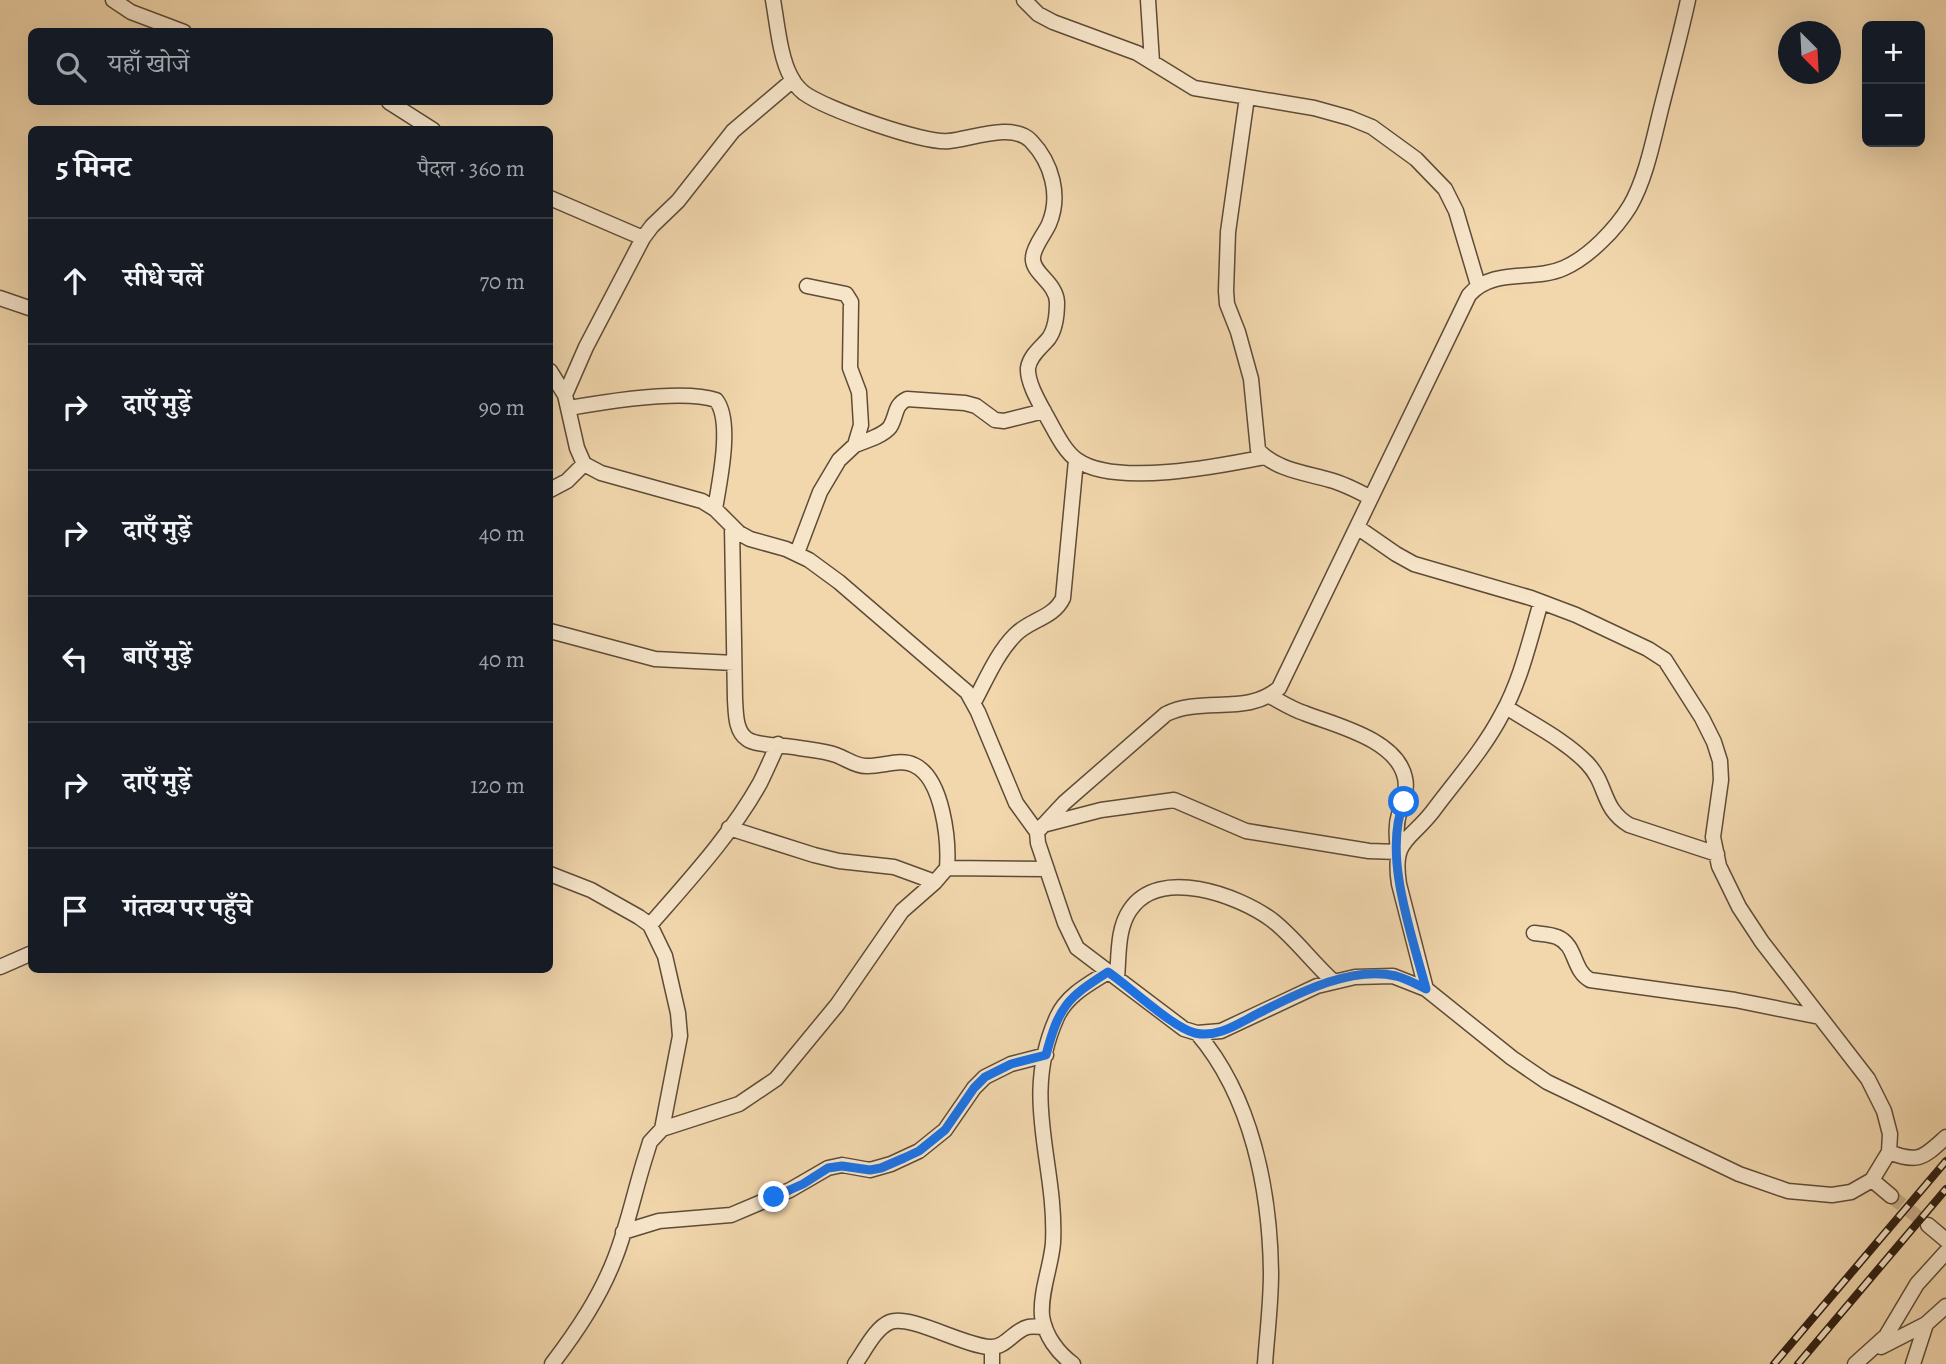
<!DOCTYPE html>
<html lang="hi">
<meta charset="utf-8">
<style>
:root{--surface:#171b24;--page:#20242c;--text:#f1f3f6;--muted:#9ea1a6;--line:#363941}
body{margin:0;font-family:Alegreya,"Noto Serif Devanagari",serif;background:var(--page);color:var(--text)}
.controls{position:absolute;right:21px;top:21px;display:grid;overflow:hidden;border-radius:10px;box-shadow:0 7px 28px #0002}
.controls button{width:63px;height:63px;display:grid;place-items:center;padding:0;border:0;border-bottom:2px solid var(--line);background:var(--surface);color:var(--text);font:35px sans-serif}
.compass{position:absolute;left:1778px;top:21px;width:63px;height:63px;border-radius:50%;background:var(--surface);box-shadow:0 7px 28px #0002;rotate:156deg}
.stop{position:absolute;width:21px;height:21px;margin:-16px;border:5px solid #1a73e8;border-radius:50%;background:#fff}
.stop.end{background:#1a73e8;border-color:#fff;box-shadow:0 2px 7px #0008}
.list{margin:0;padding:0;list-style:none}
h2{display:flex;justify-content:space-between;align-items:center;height:91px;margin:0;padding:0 28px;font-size:30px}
h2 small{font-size:23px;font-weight:400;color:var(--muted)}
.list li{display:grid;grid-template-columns:46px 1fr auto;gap:21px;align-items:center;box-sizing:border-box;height:126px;padding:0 28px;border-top:2px solid var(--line)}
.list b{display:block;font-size:26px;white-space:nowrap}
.list em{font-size:23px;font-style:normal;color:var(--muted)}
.icon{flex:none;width:38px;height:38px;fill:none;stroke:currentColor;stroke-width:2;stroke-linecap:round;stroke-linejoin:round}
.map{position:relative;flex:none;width:1946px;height:1364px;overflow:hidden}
.search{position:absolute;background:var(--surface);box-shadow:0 7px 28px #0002;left:28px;top:28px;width:525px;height:77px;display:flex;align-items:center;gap:18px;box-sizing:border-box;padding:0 24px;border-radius:10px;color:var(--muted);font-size:26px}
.panel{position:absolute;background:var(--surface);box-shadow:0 7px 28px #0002;left:28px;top:126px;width:525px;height:847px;border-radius:10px}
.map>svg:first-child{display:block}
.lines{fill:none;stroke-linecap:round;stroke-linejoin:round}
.minor-tunnel{stroke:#cbb28e;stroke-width:14;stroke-dasharray:14 7;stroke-linecap:butt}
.minor-casing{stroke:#5e4c37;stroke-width:17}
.minor{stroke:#f7e5ca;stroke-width:14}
.rail-casing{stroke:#2d1d10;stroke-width:8}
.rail{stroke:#f7e5ca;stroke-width:5;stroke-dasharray:16;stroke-linecap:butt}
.route{stroke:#1a73e8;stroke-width:9}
</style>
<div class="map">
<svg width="1946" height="1364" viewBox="0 0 1946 1364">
<rect width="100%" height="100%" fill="#f2d7ad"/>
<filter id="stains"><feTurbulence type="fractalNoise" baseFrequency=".00286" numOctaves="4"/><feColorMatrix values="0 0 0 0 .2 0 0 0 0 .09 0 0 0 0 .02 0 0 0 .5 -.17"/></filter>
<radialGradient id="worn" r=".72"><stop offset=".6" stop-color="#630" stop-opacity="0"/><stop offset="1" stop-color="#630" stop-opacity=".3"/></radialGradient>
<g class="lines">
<!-- minor-tunnel -->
<path class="minor-tunnel" d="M1891,1196L1928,1225"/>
<!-- minor casing -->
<g class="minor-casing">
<path id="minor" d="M113,0L131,12L184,32
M773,0C777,22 780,58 791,77C794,83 799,89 804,93C826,109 924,144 949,141C971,139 1013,122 1031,141C1052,163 1061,196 1049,224C1044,235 1034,246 1033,257C1031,273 1056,282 1057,302C1057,313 1056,328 1049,338C1042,347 1030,355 1028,368C1027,383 1040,404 1047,417C1055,431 1064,451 1077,460C1115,487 1220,466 1265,457
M1024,0L1038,14L1053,22L1137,53L1194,88L1314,108L1350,118L1372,127L1416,159L1445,189L1456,211L1478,285
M1148,0L1152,62
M1688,0C1680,37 1670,73 1661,109C1653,141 1646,178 1630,206C1616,229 1589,257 1564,268C1533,282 1493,267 1469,295L1279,688C1248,716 1202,696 1166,714L1064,803L1037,832L1038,843L1065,923L1077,948L1184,1029L1197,1033L1221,1031L1317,986L1355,977L1393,976L1426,989L1512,1058L1547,1082L1739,1174L1788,1191L1832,1195L1851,1192L1872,1180L1891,1196
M1247,97L1228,232L1226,291L1227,304L1238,332L1251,379L1258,450C1276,470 1306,473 1330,480C1345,484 1358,491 1371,498
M389,102L433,130
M550,198L643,238
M0,298L32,309
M550,371L565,395L577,448L584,464L601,473L702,501L715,509L739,533L750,539L786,549L809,560L839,582L967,692L978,712L1016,803L1037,832
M565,395L586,347L643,238L652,226L678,201L733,131L793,80
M569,408C603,402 684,389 716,400C733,421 719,484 715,509
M855,445C865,441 883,436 890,427C897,416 894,405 907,399L965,403L976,406L995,420L1004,421L1044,411
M550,490L567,481L584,464
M1357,527L1396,554L1414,564L1531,598L1576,615L1648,649L1665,660L1702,718L1714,742L1720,761L1721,780L1713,837L1719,866L1739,907L1762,942L1868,1079L1884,1111L1890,1134L1889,1152L1872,1180
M797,553L820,492L839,460L855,445L861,425L859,392L850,368L851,302L846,294L807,286
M550,631L655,659L734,663
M974,702C986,680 997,653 1015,635C1029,620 1054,618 1063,598L1076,460
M1506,707C1532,724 1565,740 1587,763C1608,785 1601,808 1629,825L1717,854
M1043,825L1101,810L1174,800L1246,831L1369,851L1398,852C1397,839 1395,827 1399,814C1402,802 1408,791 1405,778C1397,739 1334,725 1304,713C1292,709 1281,702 1270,696
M729,828L814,855L839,861L894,867L935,882
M947,868L1047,869
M550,874L591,890L639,917L650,925L665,956L678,1013L680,1036L662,1129
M650,925C689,880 731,835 760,783C766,771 772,757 778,744
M1534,933C1541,934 1550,934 1557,937C1577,945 1572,970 1590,980L1735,1000L1820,1017
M0,967L32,953
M1117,978C1119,956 1117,929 1130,910C1159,866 1238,895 1272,920C1294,937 1312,962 1333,981
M1426,989L1399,884C1392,839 1409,842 1433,811C1456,780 1484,749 1502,714C1521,680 1530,639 1541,602
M1197,1033C1252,1097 1270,1191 1271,1273C1271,1304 1267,1334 1265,1364
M1889,1152C1919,1164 1924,1157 1946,1137
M1928,1225L1946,1240
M623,1232L659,1221L731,1215L790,1190L828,1168L842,1165L870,1170L891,1164L919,1151L945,1130L974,1088L985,1077L1011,1064L1046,1055
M1881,1347L1926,1324
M552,1364C577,1331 600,1297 615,1258C628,1225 635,1189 646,1155L650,1142L662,1129L739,1104L776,1079L837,1005L902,911L935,882L947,868C949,841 943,778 914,765C900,758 882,767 866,766C855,766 847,759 836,755C825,751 812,750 799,748C786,745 756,746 747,739C735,731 736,712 735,700L732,526
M855,1364C864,1352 875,1328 890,1322C910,1314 964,1346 990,1347C1006,1348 1014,1330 1028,1327C1033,1326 1040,1327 1045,1327
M992,1364V1347
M1073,1364C1058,1353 1045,1336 1042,1316C1040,1292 1051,1267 1053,1243C1057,1162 1020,1099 1057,1017C1067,995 1089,984 1108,972
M1855,1364L1886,1336L1917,1284L1946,1252
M1913,1364L1926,1324L1946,1306"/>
</g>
<!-- minor -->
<use href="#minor" class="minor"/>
<!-- rail casing -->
<g class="rail-casing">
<path id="rail" d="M1774,1364L1946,1161
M1798,1364L1946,1189"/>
</g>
<!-- rail -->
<use href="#rail" class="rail"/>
</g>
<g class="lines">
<!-- route -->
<path class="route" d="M774,1197L803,1184L828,1168L842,1166L870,1170L881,1168L904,1158L919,1151L945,1130L974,1088L985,1077L1011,1064L1046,1055C1059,1006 1067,998 1108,972C1129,986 1173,1028 1195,1033C1217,1038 1236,1025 1255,1015C1295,995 1350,965 1396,976C1407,979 1416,984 1426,989C1412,935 1382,854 1404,802"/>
</g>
<rect width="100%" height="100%" filter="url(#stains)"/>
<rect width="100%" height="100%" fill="url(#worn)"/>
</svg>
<div class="controls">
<button>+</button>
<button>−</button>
</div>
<svg class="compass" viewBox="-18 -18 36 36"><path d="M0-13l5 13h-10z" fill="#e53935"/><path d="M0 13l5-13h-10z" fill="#9ea1a6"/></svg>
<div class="stop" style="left:1404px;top:802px"></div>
<div class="stop end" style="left:774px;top:1197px"></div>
<div class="search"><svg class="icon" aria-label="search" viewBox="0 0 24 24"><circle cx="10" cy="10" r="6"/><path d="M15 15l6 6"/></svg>यहाँ खोजें</div>
<section class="panel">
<h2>5 मिनट<small>पैदल · 360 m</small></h2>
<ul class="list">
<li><svg class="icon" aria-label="ahead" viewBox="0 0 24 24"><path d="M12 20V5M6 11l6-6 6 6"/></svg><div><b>सीधे चलें</b></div><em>70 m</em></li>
<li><svg class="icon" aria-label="right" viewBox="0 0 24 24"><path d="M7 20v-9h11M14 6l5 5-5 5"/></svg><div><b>दाएँ मुड़ें</b></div><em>90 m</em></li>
<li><svg class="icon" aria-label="right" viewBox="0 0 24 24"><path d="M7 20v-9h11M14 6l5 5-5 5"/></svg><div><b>दाएँ मुड़ें</b></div><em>40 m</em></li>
<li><svg class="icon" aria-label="left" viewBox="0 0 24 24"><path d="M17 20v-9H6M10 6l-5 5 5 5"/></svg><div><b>बाएँ मुड़ें</b></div><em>40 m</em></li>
<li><svg class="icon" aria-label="right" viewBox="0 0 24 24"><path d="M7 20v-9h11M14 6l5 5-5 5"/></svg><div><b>दाएँ मुड़ें</b></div><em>120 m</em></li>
<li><svg class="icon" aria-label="arrive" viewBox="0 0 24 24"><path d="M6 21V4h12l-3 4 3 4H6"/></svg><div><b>गंतव्य पर पहुँचे</b></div></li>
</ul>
</section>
</div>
